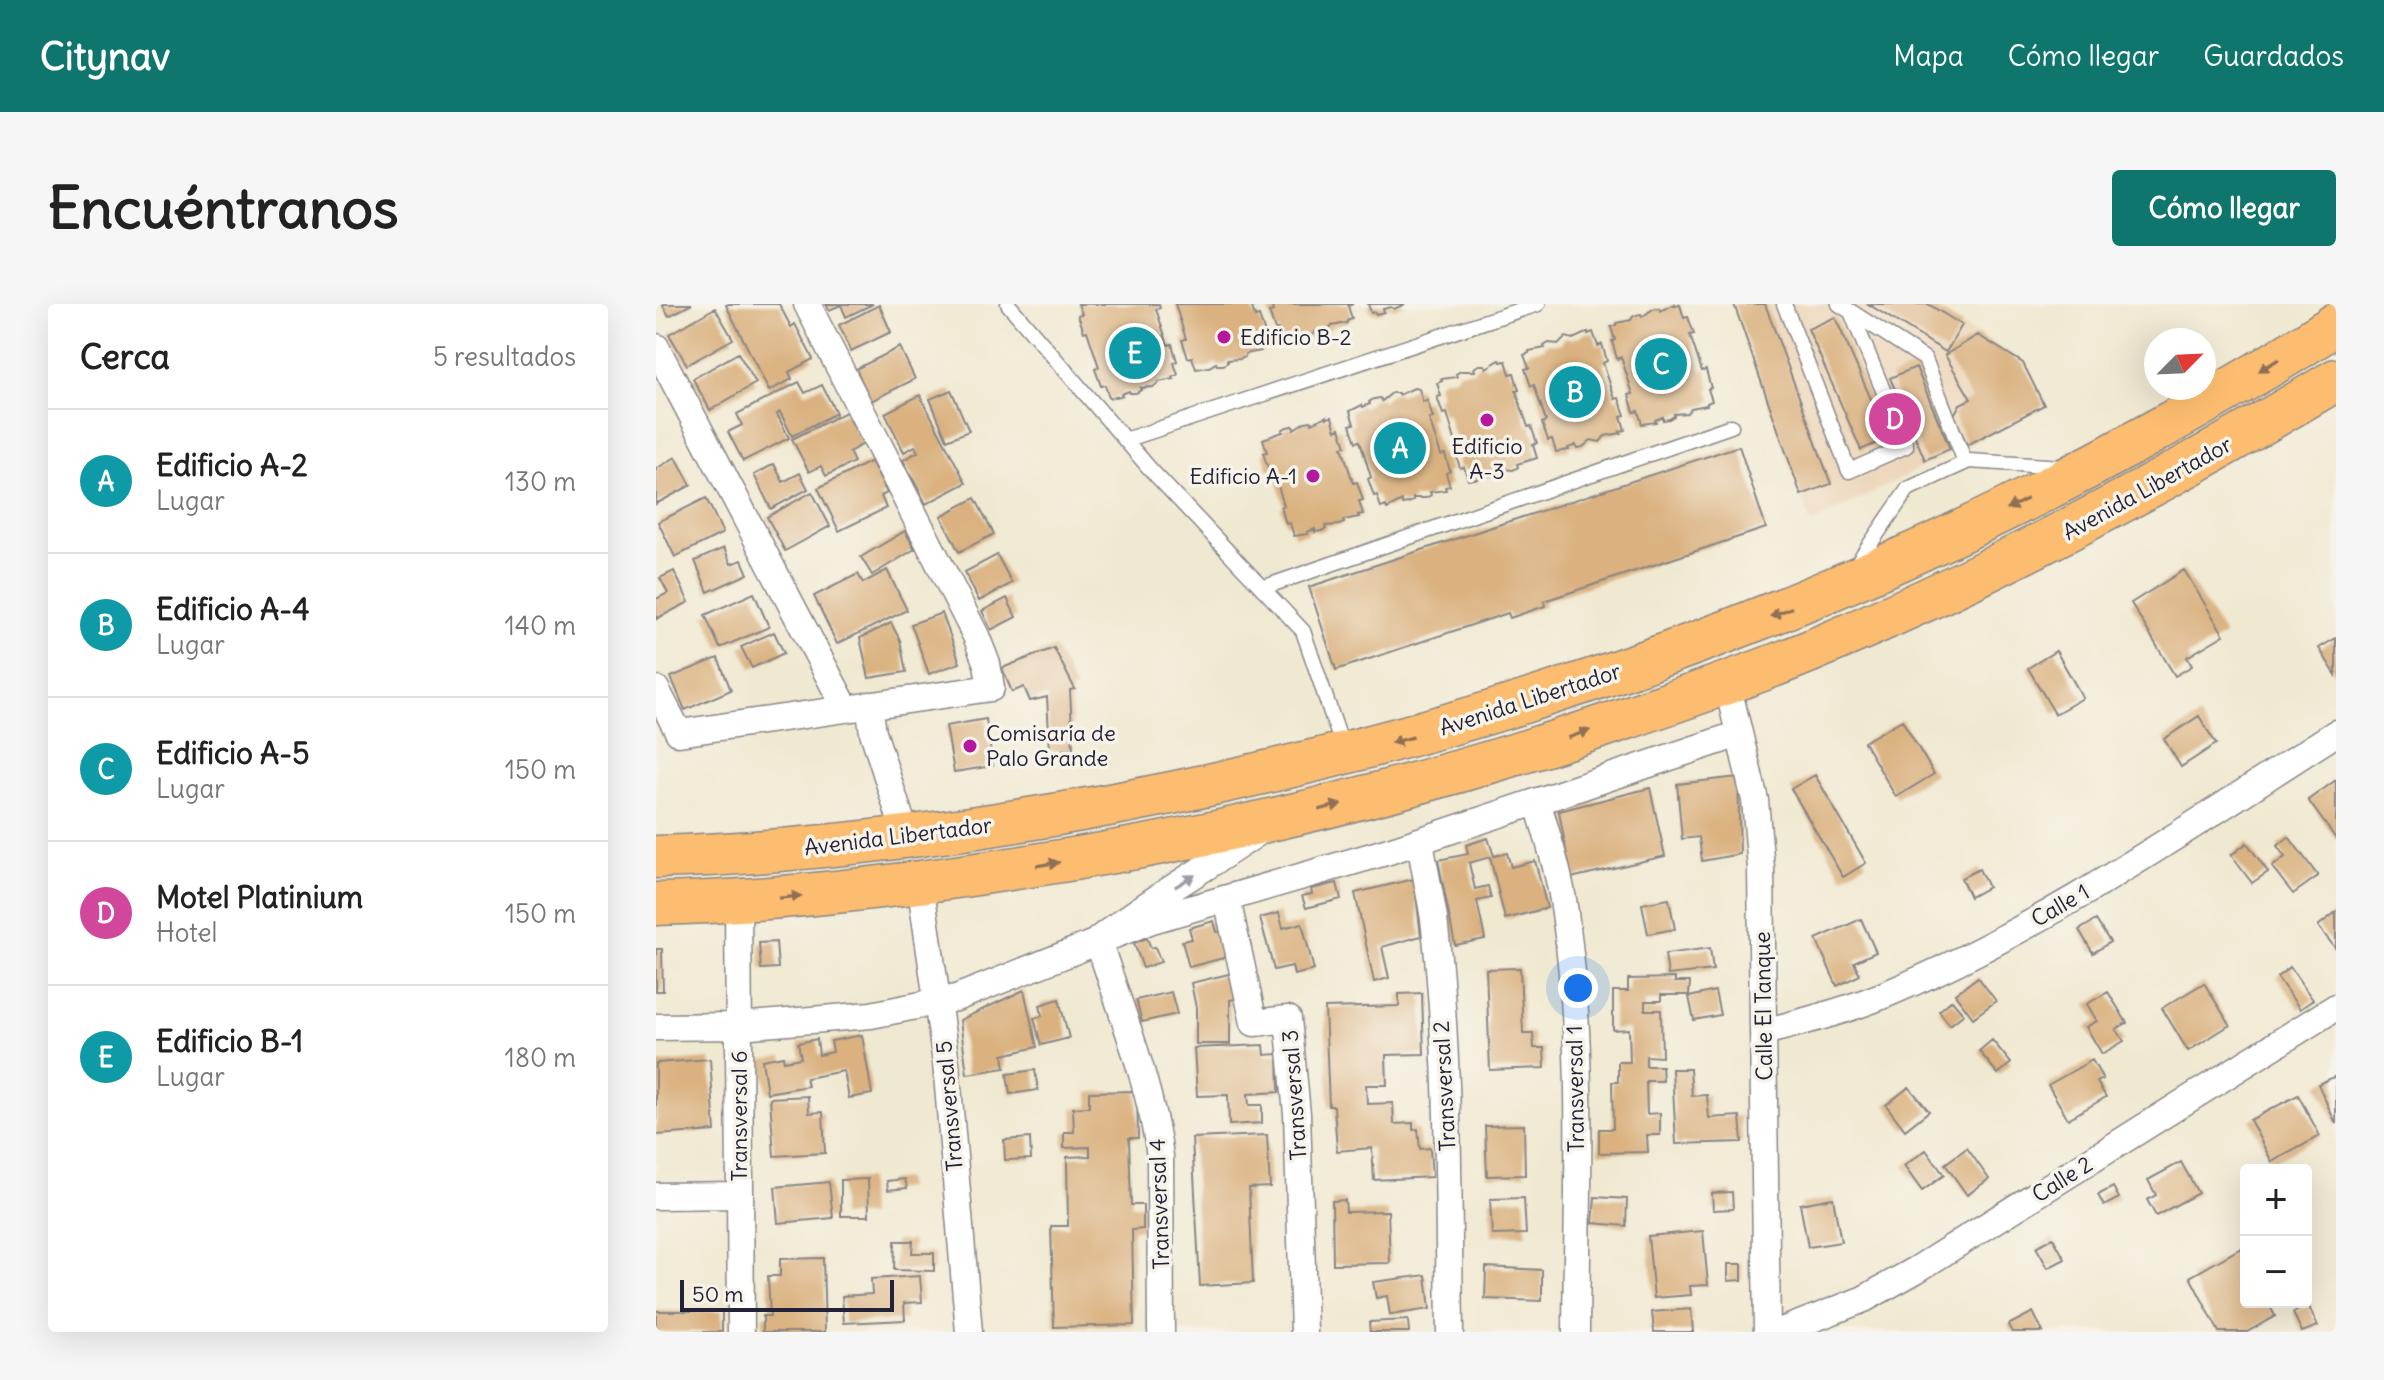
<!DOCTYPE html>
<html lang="es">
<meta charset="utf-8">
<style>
:root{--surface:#fff;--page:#f6f6f6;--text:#222;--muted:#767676;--line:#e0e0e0;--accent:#0f766e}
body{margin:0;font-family:Delius,sans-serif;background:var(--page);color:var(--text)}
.controls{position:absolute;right:24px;bottom:24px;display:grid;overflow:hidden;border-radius:8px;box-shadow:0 8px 32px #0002}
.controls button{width:72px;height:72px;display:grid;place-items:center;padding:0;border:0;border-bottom:2px solid var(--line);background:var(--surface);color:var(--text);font:40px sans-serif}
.compass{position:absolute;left:1488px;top:24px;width:72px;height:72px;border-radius:50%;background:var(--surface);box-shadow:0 8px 32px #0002;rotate:66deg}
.scale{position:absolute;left:24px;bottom:20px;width:214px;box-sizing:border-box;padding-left:8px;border:4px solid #22223b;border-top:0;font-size:22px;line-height:28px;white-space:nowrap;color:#22223b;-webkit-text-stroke:6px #f7f3e8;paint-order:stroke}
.you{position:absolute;left:922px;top:684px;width:28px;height:28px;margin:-20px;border:6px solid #fff;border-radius:50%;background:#1a73e8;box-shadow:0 0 0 12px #1a73e833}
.badge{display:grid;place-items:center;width:52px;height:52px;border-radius:50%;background:var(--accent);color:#fff;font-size:26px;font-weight:700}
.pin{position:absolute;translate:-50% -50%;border:4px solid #fff;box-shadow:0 2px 8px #0006}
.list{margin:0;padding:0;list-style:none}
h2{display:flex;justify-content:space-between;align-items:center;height:104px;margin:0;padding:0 32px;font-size:34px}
h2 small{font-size:26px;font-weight:400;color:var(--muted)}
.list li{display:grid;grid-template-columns:52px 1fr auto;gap:24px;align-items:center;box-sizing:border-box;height:144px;padding:0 32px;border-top:2px solid var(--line)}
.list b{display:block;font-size:30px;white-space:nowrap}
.list p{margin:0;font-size:26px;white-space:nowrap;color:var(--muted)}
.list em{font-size:26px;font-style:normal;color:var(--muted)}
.map{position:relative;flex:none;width:1680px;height:1028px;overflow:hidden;border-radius:8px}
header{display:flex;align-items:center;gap:48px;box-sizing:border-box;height:112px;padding:0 40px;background:var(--accent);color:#fff}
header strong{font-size:38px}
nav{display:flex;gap:44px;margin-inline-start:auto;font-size:28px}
.intro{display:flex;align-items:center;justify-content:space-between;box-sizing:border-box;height:192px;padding:0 48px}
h1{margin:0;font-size:56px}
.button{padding:20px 36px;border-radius:8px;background:var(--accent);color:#fff;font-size:28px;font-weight:700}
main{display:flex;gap:48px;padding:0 48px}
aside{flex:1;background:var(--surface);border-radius:8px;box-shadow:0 8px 32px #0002}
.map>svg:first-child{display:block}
.built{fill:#edd7bb}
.building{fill:#dab17f}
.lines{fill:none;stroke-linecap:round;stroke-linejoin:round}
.service-casing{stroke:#898686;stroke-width:17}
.minor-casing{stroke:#898686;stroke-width:29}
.primary-casing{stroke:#898686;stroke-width:45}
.service{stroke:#fff;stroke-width:14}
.minor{stroke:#fff;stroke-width:26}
.primary{stroke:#fcbd6f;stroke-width:42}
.oneway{fill:#8f7055}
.oneway2{fill:#9c9ca7}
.poi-dot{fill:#b5179e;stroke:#f7f3e8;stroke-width:3}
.labels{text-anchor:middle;stroke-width:7;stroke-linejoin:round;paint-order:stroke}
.poi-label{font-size:22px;fill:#22223b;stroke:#f7f3e8;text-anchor:start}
.street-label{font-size:22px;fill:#22223b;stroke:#f7f3e8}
</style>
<header>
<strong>Citynav</strong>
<nav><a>Mapa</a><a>Cómo llegar</a><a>Guardados</a></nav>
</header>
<div class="intro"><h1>Encuéntranos</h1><a class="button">Cómo llegar</a></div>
<main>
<aside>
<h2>Cerca<small>5 resultados</small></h2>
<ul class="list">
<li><span class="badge" style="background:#0f9aa8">A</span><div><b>Edificio A-2</b><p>Lugar</p></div><em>130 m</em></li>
<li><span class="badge" style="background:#0f9aa8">B</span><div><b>Edificio A-4</b><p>Lugar</p></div><em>140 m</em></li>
<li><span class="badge" style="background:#0f9aa8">C</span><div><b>Edificio A-5</b><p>Lugar</p></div><em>150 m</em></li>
<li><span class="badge" style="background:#d1479c">D</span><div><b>Motel Platinium</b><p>Hotel</p></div><em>150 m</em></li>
<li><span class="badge" style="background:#0f9aa8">E</span><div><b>Edificio B-1</b><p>Lugar</p></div><em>180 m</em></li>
</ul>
</aside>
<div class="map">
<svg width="1680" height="1028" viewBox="0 0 1680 1028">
<rect width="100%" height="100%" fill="#f7f3e8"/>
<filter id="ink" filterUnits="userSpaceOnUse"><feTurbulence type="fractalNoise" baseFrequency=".0125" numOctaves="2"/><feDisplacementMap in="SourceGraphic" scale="16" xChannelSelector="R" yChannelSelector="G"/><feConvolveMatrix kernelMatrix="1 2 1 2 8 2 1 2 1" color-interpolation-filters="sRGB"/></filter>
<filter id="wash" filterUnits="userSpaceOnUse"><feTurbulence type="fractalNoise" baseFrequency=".006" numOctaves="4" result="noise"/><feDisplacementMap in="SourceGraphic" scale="32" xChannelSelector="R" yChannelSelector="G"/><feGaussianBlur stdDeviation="1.8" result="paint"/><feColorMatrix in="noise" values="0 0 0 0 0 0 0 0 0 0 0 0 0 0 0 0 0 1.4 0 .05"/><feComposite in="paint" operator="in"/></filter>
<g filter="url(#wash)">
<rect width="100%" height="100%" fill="#f0e9d2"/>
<!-- built -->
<path class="built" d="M1078,0H1272L1367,59L1388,101L1155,220Z"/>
<g id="blocks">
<!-- building -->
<path class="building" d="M6,0H36L13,12Z
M73,0H123L135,23L139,20L157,55L133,68L136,75L113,87L70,1Z
M170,0H217L190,13L185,1L173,6Z
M422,0H503L504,4L500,5L512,41L516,40L521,57L518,59L522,71L517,73L518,75L502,78V80L497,83L484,84L485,86L480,89H474L473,87L465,90L466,92L453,94L449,81L445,82L439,65L443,63L431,27L428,28L422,11L426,10Z
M519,0H595L599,13L603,12L609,29L605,30L609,43L604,45L605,47L589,50V53L584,55L571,56L572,58L567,61H561L560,59L553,63L540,65L536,53L532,54L526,36L530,35Z
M615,0H697L692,2L696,15L691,17V19L676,22L671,28L661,26L654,33L648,34L647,31L640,33V36L627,37L622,25L619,26L613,8L617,7Z
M712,0H749L738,5L735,3L727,5L728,8L720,10L719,8L715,9Z
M1019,0V2L1024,1L1028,14L1032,13L1038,30L1034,31L1046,67L1050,66L1055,84L1052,85L1056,97L1051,99V101L1035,104L1031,109L1018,110V112L1013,115L1007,116V113L999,116L1000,118L986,120L982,107L978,108L973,91L977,90L965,53L961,55L956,37L959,36L955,23L960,21V19L975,16L977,12L985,10L986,13L997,5L1003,4L1004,7Z
M1078,0H1109L1175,180L1145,191Z
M1212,0H1272L1306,21L1290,48Z
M223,1L235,28L195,47L183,21Z
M59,4L77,35L31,61L13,30Z
M1179,13L1232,134L1205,146L1152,25Z
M932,28V30L937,28L942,42L946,40L951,57L947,59L959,95L963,94L969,111L965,112L969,126L964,127L965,129L949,132L944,138L935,136L927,143L921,144L920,141L912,144L913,146L900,148L896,135L892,136L886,119L890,117L878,81L875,82L869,65L873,64L868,51L873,49V47L889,44L888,42L893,39L903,40L910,33L917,35Z
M1322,31L1367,59L1388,101L1311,141L1298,111L1304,100L1315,95L1289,51Z
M244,43L259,75L215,97L200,65Z
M82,49L100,79L54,106L37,75Z
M844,56L845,58L850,57L854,70L858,69L863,86L860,87L872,123L875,122L881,139L877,141L881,154L861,160L862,163L857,166L846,165L839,172H833L832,169L825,172L826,174L812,176L808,163L804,164L799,147L802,146L791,109L787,110L781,93L785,92L781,79L786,77L785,75L801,73L800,70L805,67H819L818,64L823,61H829L830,64Z
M1260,63L1294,145L1269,156L1234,74Z
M143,78L149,89L166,81L180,109L136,132L124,108L121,110L133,134L87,157L72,128L86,121L81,110Z
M758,84L763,85L767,98L771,96L777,114L773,115L785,151L789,150L794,167L790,169L794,182L789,183L790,186L774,188L775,191L770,194H757V197L752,199L746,200V197L731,205L730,202L725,204L721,191L718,192L712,175L715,173L704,137L700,138L694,121L698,120L694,107L706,101L707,103L714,100L713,98L718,95L724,94L726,97L736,89H742L743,91Z
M295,86L313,127L291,136L274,95Z
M264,91L310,179L270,200L247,156L262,148L259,142L248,148L229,109Z
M190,108L207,140L193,148L198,158L170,172L165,162L153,168L136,135Z
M671,112V114L676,113L680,126L684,124L690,142L686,143L697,179L701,178L707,196L703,197L707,210L702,211L703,213L687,216L688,219L683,221L669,222L670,225L665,227L659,228V225L651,228L652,230L638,232L634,219L630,220L625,203L628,202L617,165L613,167L607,149L611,148L607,135L627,128L626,126L631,123L637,122L638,125L649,118L655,117L656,119Z
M1083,142L1110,224L888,297L889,302L854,314L852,309L680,366L653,283Z
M20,153L35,181L0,200V165Z
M215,157L231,189L225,192L230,204L183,227L162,184Z
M118,160L127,178L144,169L152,185L115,205L98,171Z
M156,188L174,222L129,247L111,213Z
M50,194L67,229L19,253L2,218Z
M319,194L338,230L303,248L285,212Z
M249,227L259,245L216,271L205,253Z
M68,244L75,260L86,256L92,270L52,288L39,257Z
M341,251L356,279L323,297L309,268Z
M231,266L251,306L181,340L158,292L202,270L207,279Z
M1528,266L1568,331L1531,353L1536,362L1519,372L1475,299Z
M18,267L33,298L0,315V295L12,289L4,274Z
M98,289L113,323L64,344L49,311Z
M351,294L360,313L335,326L326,307Z
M286,309L304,359L273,370L255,320Z
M235,319L244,336L250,368L213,374L204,334Z
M118,328L128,349L96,364L85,343Z
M1680,334V371L1663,344Z
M398,344L419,385L414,386L417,445L394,447L391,393L374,397L368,383L356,388L346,364Z
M1400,347L1427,394L1399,410L1372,364Z
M62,354L75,386L29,406L15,373Z
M1543,412L1560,440L1525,463L1508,435Z
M330,415L337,462L298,468L290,422Z
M1246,416L1278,470L1240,493L1208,438Z
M1159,471L1210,559L1187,573L1135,485Z
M1082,473L1084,550L1046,557L1043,533L1026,535L1021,480Z
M1680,476V535L1652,496Z
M994,484L1009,552L915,574L903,507Z
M1633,533L1662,572L1637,590L1616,563L1629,553L1621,542Z
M832,534L838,552L851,549L855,563L879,557L891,604L849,615L834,553L813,559L819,585L832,582L835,594L821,597L829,635L799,641L782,556L812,550L810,541Z
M1591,539L1612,568L1596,579L1575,551Z
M1323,565L1332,583L1314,593L1305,574Z
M758,575L765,632L726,643L733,674L718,678L699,589Z
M681,579L685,595L650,604L646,592L656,590L655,585Z
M1013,595L1019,625L992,630L986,600Z
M1680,608V645L1662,622Z
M623,609L627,624L646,619L658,666L638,671L636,662L618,666L604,614Z
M1205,615L1220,648L1198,658L1204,671L1181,682L1160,635Z
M1440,616L1454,638L1437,649L1423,626Z
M558,617L561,628L569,627L575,652L533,663L526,637L536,635L533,624Z
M491,634L495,644L499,643L505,658L487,664L478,639Z
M120,638L122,664L105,665L103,639Z
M1054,644L1057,666L1012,671L1009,650Z
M0,645H6L7,687H0Z
M1634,663L1657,696L1644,705L1621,673Z
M864,664L867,729H877L878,744H888L889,764L834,766L830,665Z
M577,669L583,694L574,696V740H540V704L535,679Z
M1322,673L1340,697L1317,714L1299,690Z
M1019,674V678H1034L1033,691H1005V697H989V706H1005L1006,753L990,752V762H1006L1007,777H990L991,810L1004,809V831H991L992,848L943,849V825H957L956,778H962V758H974L973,725L957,726V687H972V675Z
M1548,679L1574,721L1532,747L1506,704Z
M368,686L381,743L347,751L349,764L311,770L304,716Z
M1059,687L1064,711L1038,716L1033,693Z
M515,688L521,710L486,718L480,696Z
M1452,688L1471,719L1460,725L1468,737L1446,750L1430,723L1441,717L1431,700Z
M766,689L768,750L730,751L731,781H710L711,800L737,799L738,820L757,819V826L762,825L764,845L774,844L776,873L718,876L716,844L681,847L678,802H673L669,704L743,702V690Z
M403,695L413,734L385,741L378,714L386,712L384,701Z
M1296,696L1308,710L1294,721L1283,707Z
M206,731L216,790L193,794L188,767L150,774L152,782L111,789L106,756L127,752L128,757L145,754L142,739L161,735L163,751L177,748L175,737Z
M1336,736L1355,759L1342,770L1323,747Z
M608,741L609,751L622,750L623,788L592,790L593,801H606V819L573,821L572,791L541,792L538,744Z
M54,755L59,827L0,831V759Z
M1436,756L1447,775L1441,778L1450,793L1412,815L1392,781Z
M1016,765H1034L1036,792L1051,791L1053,814L1084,812L1086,838L1020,840Z
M379,766L382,786L354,790L351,770Z
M1680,772V820L1662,780Z
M1253,783L1273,807L1249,826L1230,801Z
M481,787L482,834H473L475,901H487V925L476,926L478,1021L398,1023L395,922H412L411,853L434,852V843L408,844V828H418L417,804L433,803V788Z
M1642,791L1664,832L1616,858L1594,816Z
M152,792L153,809L167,808L169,849L118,852L114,794Z
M868,821L869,871L831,872L829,822Z
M611,831L614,883L593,884L597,979L544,982L536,834Z
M374,834L375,855L349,856L348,836Z
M1311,844L1333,875L1311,891L1289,860Z
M1270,846L1288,871L1266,887L1248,862Z
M1525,858L1542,889L1500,912L1491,896L1500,891L1492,876Z
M212,875L213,912H185V876Z
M249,875L251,884L232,886L231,877Z
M173,878L177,914L122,919L119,883Z
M1457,883L1463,894L1448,902L1442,891Z
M1076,888L1077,905L1057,906L1056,889Z
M939,893L971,895L970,922L937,919Z
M868,894L870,930L836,931L834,895Z
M1177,894L1185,938L1152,943L1144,900Z
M689,896L690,908L732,907L734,959L677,960L676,897Z
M1047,927L1052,981L1034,982L1035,991L998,994L992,932Z
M1397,934L1409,955L1392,964L1380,943Z
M239,937H257L256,949H278V967L238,966Z
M1585,944L1590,953V998H1612L1619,1012L1591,1028H1563L1534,973Z
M167,954L169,1028H107V1012H114L112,972H124V955Z
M1072,960H1086V976L1072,977Z
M830,963L886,966V997L829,995Z
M770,971L774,1005L734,1011L731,992L720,994L717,978Z
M264,972L266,998L248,999L249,1016L188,1019L186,992L216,990L215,975Z
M1652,1001L1662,1022L1646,1028L1637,1009Z
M1035,1005L1037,1028H998L996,1008Z
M0,1007H66V1028H0Z
M1377,1008L1387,1028H1356L1352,1021Z
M752,1016L753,1028H714L713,1018Z"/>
</g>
</g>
<g filter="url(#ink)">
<use href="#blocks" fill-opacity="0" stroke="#898686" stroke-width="2"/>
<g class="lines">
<!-- service casing -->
<g class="service-casing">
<path id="service" d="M352,0L495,166L647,327L687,444
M1128,0L1193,167L1250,142L1195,8
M1183,0L1269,55L1309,158
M469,136L882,0
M1199,262L1252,185L1313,157L1407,163
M606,284L1075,122"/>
</g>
<!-- minor casing -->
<g class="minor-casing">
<path id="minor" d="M0,43L190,405
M1071,379L1099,496L1105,564L1111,1028
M0,385L23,429L335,384L331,360L320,332L151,0
M213,401L217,428L250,532
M881,497C892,534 904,571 909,609C929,747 921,889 920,1028
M764,537C768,563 774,589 778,615C794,751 792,891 794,1028
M264,578L290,759L313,1028
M571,595L598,719L632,715L641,810L648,1028
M82,596L85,1028
M0,723L83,722L215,711L300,694L496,616L733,547L1083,430
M1107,728C1148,718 1189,707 1228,691C1389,624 1534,522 1680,429
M0,892L84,891
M505,1028L504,852C494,778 465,708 442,636C494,595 553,563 607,525
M1123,1028L1208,995L1260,966L1680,703"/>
</g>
<!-- primary casing -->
<g class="primary-casing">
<path id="primary" d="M0,553C173,548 346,523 515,489C861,418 1194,298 1503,125C1562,92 1623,58 1680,20
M0,600C116,597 232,584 347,566C560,535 768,484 971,414C1036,391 1101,370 1164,343C1343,267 1513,176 1680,76"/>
</g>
<!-- service -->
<use href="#service" class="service"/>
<!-- minor -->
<use href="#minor" class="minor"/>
<!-- primary -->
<use href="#primary" class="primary"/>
</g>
<!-- one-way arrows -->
<defs><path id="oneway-solid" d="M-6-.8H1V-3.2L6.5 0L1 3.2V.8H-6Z" transform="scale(2)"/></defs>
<g class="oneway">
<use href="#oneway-solid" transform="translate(1613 61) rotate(149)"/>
<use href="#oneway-solid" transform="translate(1361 200) rotate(154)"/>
<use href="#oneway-solid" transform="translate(1125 308) rotate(158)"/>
<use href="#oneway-solid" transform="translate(923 430) rotate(-19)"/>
<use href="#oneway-solid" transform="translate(746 436) rotate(165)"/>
<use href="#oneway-solid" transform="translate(674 503) rotate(-14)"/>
<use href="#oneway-solid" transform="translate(392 560) rotate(-9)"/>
<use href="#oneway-solid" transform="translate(134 593) rotate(-6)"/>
</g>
<use class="oneway2" href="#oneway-solid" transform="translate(529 577) rotate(-31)"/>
</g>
<!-- markers -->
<g class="poi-dot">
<circle cx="568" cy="33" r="8"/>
<circle cx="831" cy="116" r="8"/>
<circle cx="657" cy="172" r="8"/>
<circle cx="314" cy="442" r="8"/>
</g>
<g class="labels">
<!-- poi labels -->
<g class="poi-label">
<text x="584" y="41">Edificio B-2</text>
<text x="831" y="150" text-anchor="middle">Edificio<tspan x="831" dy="25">A-3</tspan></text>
<text x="641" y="180" text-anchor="end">Edificio A-1</text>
<text x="330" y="437">Comisaría de<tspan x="330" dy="25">Palo Grande</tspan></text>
</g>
<!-- street labels -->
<g class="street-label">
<text transform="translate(1491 184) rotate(-29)" y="8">Avenida Libertador</text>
<text transform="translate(874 395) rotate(-18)" y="8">Avenida Libertador</text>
<text transform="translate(242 532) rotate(-7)" y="8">Avenida Libertador</text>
<text transform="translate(1404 601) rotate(-30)" y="8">Calle 1</text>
<text transform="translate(1107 702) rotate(-91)" y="8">Calle El Tanque</text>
<text transform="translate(788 782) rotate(-93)" y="8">Transversal 2</text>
<text transform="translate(919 785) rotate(-91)" y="8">Transversal 1</text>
<text transform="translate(638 791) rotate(-94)" y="8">Transversal 3</text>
<text transform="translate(293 802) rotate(-95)" y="8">Transversal 5</text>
<text transform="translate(83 812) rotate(-90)" y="8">Transversal 6</text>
<text transform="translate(1406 875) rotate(-32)" y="8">Calle 2</text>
<text transform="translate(503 900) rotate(-92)" y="8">Transversal 4</text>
</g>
</g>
</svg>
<div class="controls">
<button>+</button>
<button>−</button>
</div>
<svg class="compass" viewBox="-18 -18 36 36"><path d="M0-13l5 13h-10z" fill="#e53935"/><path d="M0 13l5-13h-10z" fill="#767676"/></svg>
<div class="scale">50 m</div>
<div class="you"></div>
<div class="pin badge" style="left:744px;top:144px;background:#0f9aa8">A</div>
<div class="pin badge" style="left:919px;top:88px;background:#0f9aa8">B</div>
<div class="pin badge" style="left:1005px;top:60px;background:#0f9aa8">C</div>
<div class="pin badge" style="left:1239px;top:115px;background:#d1479c">D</div>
<div class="pin badge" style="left:479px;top:49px;background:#0f9aa8">E</div>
</div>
</main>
